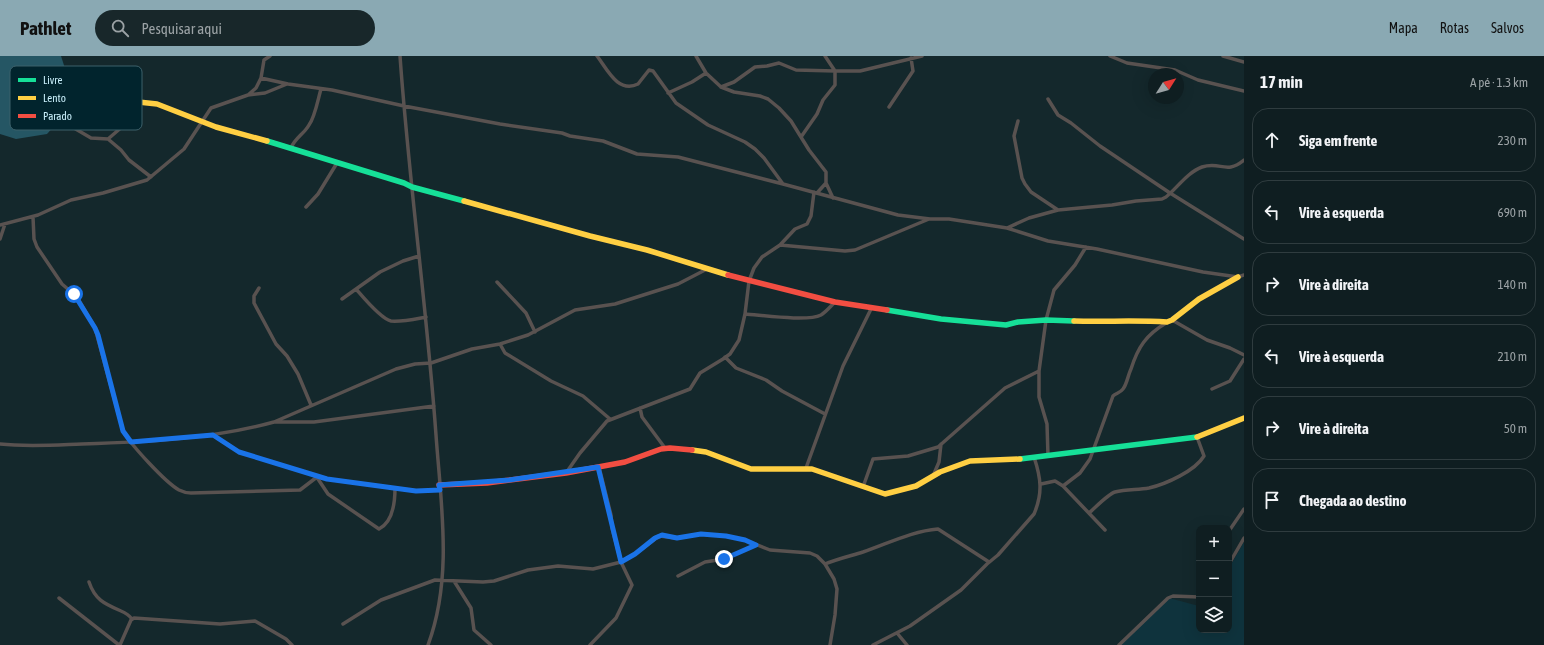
<!DOCTYPE html>
<html lang="pt">
<meta charset="utf-8">
<style>
:root{--surface:#0f1e21;--page:#18272a;--text:#f1f3f6;--muted:#9ba2a5;--line:#2f3c3f;--accent:#8aa9b3}
body{margin:0;font-family:"Asap Condensed",sans-serif;background:var(--page);color:var(--text)}
.controls{position:absolute;right:12px;bottom:12px;display:grid;overflow:hidden;border-radius:8px;box-shadow:0 4px 16px #0002}
.controls button{width:36px;height:36px;display:grid;place-items:center;padding:0;border:0;border-bottom:1px solid var(--line);background:var(--surface);color:var(--text);font:20px sans-serif}
.compass{position:absolute;left:1148px;top:12px;width:36px;height:36px;border-radius:50%;background:var(--surface);box-shadow:0 4px 16px #0002;rotate:53deg}
.stop{position:absolute;width:12px;height:12px;margin:-9px;border:3px solid #1a73e8;border-radius:50%;background:#fff}
.stop.end{background:#1a73e8;border-color:#fff;box-shadow:0 1px 4px #0008}
.list{margin:0;padding:0;list-style:none}
h2{display:flex;justify-content:space-between;align-items:center;height:52px;margin:0;padding:0 16px;font-size:17px}
h2 small{font-size:13px;font-weight:400;color:var(--muted)}
.list li{display:grid;grid-template-columns:26px 1fr auto;gap:12px;align-items:center;box-sizing:border-box;height:64px;margin:0 8px 8px;padding:0 8px;border:1px solid var(--line);border-radius:16px}
.list b{display:block;font-size:15px;white-space:nowrap}
.list em{font-size:13px;font-style:normal;color:var(--muted)}
.icon{flex:none;width:22px;height:22px;fill:none;stroke:currentColor;stroke-width:2;stroke-linecap:round;stroke-linejoin:round}
.map{position:relative;flex:none;width:1244px;height:589px;overflow:hidden}
header{display:flex;align-items:center;gap:24px;box-sizing:border-box;height:56px;padding:0 20px;background:var(--accent);color:#111}
header strong{font-size:19px}
nav{display:flex;gap:22px;margin-inline-start:auto;font-size:14px}
.search{width:280px;height:36px;background:var(--page);display:flex;align-items:center;gap:10px;box-sizing:border-box;padding:0 14px;border-radius:22px;color:var(--muted);font-size:15px}
main{display:flex}
aside{flex:1;background:var(--surface)}
.map>svg:first-child{display:block}
.built{fill:#0f333d}
.water{fill:#255664}
.lines{fill:none;stroke-linecap:round;stroke-linejoin:round}
.street{stroke:#595250;stroke-width:3.5}
.fast{stroke:#16e098;stroke-width:5.5}
.slow{stroke:#ffcf43;stroke-width:5.5}
.jam{stroke:#f24e42;stroke-width:5.5}
.route{stroke:#1a73e8;stroke-width:5}
.key{fill:#01242d;stroke:#3d616b;stroke-width:1}
.key-label{font-size:11px;fill:#c9effb}
</style>
<header>
<strong>Pathlet</strong>
<div class="search"><svg class="icon" aria-label="search" viewBox="0 0 24 24"><circle cx="10" cy="10" r="6"/><path d="M15 15l6 6"/></svg>Pesquisar aqui</div>
<nav><a>Mapa</a><a>Rotas</a><a>Salvos</a></nav>
</header>
<main>
<div class="map">
<svg width="1244" height="589" viewBox="0 0 1244 589">
<rect width="100%" height="100%" fill="#14282c"/>
<!-- built -->
<path class="built" d="M1244,486V589H1120L1169,542L1199,550V574H1229V512Z"/>
<!-- water -->
<path class="water" d="M0,0H61L71,31L66,57L47,78L16,83L0,78Z"/>
<g class="lines">
<!-- street -->
<path class="street" d="M400,0C409,127 427,253 436,379C441,449 453,522 428,589
M597,0C607,13 618,38 638,28L649,14L653,15L676,47L708,69L745,86L755,93L764,102L783,128
M696,0L706,17L721,31L734,36L760,40L768,43L779,52L791,65L809,94L826,116V127L833,142
M1110,0L1127,7L1175,14L1198,24L1244,35
M1223,0L1244,6
M261,22L288,28L332,34L404,50L500,68L562,77L570,80L603,85L637,98L678,101L783,128L898,159L930,163H949L1007,172
M721,31L734,26L755,11L767,10L779,7L796,14L835,15H860L922,0
M668,37L692,26L706,17
M248,39L265,37L287,28
M1048,43L1058,59L1071,67L1100,90L1170,137L1244,183
M889,51L913,15L911,2
M62,65L91,82L108,83L121,94L129,104L151,121
M1018,65L1014,80L1022,122L1025,128L1031,136L1058,154
M801,81L817,58L823,44L835,29V15L825,0
M108,83L130,64L135,47
M291,92C295,82 304,78 309,69C315,61 318,43 321,33
M1244,104C1226,119 1221,105 1202,111C1188,116 1177,132 1166,141L1162,143L1136,145L1112,149L1058,154L1029,162L1007,172L1048,185L1097,193L1203,216L1238,221L1244,219
M817,137L826,127
M306,151L318,138L337,107
M33,161L34,183L37,191L62,228L77,241L95,272L123,375C131,389 165,426 179,434C183,436 187,437 191,437L300,434L317,421
M0,169L38,159L71,144L103,137L147,124L184,93L211,52L248,39L256,32L261,22L264,4L270,0
M0,183L5,168
M780,189L845,195L855,194L929,163
M497,226L526,257L535,276
M259,232L254,240V247L276,288L287,300L298,318L311,349
M356,233C363,241 381,263 391,265C402,266 415,263 426,261
M342,243L380,216L403,205L419,200
M745,258C761,259 807,266 821,259C826,256 830,251 835,246
M1172,264L1207,284L1230,292L1244,299
M500,288L505,297L551,325L583,340L610,363
M725,301L736,312L766,324L782,335L825,358
M1212,333L1230,325L1244,303
M640,352L642,361L665,392
M275,366H314L434,350
M213,379L239,396L327,423L416,435L440,434
M0,388C27,391 55,389 82,388C146,386 212,383 274,366L396,313L415,308L431,307L472,293L500,288L528,279L575,254L615,248L678,228L707,213
M1048,400L1047,368L1039,341V315L1046,264L1054,234L1075,209L1086,191
M806,412L843,310L871,253
M566,417L580,397L607,365L690,333L700,317L723,303L730,298L739,284L745,258L749,225L754,212L762,201L780,189L795,173L807,168L811,160L814,136
M316,420L328,438L379,473C393,466 395,446 395,432
M933,420L939,406L941,388
M1041,428L1055,425L1063,430L1105,474
M1063,430L1080,417L1090,403L1113,340C1116,337 1120,337 1123,333C1127,328 1128,319 1131,313C1138,291 1146,279 1166,267
M863,431L873,403L908,400L938,391L1005,332L1039,315
M1089,457C1095,452 1108,438 1115,436C1126,433 1138,434 1149,432C1166,428 1195,415 1204,400L1197,381
M1229,475L1244,453
M825,508C837,503 850,500 863,496C887,488 912,475 938,473L989,506
M1229,508L1244,482
M678,520L705,506L724,503L756,489
M454,525L471,552L474,574L491,589
M89,526C95,544 105,548 121,555C126,557 129,559 132,563
M59,542L119,589
M343,568L381,544L435,524L483,526L494,525L528,514L558,510L593,513L621,506L635,498L659,480L677,482L701,478L726,480L745,484L770,494L810,497L817,500L825,508L834,523L837,533L835,559L830,589
M897,577L907,589
M120,589L131,564L134,562L220,568L255,565L286,583L292,589
M590,589L616,562L632,529L621,506L612,472L611,459L599,411
M873,589L910,570L961,534L987,508L998,499L1034,458C1043,437 1041,422 1034,401
M1119,589L1168,542L1173,540L1199,541"/>
<!-- fast -->
<path class="fast" d="M267,85L404,127L412,131L464,145
M887,254L941,263L1006,269L1018,266L1046,264L1074,265
M1020,403L1197,381"/>
<!-- slow -->
<path class="slow" d="M74,41H92L157,48L216,71L267,85
M464,145L590,180L647,194L728,219
M1074,265C1105,266 1136,264 1167,266L1172,264L1199,243L1238,221
M1197,381L1244,362
M692,394L706,396L751,413H812L885,438L916,430L940,416L970,405L1020,403"/>
<!-- jam -->
<path class="jam" d="M728,219L835,246L887,254
M439,429L487,427L566,417L625,406L661,393L670,392L692,394"/>
</g>
<g class="lines">
<!-- route -->
<path class="route" d="M74,238L95,272L98,279L123,375L131,386L213,379L239,396L327,423L416,435L440,434L439,429L509,424L598,411L621,506L635,498L655,482L662,479L677,482L701,478L726,480L745,484L756,489L724,503"/>
</g>
<!-- legend -->
<rect x="10" y="10" width="132" height="64" rx="6" class="key"/>
<rect x="18" y="22" width="18" height="4" fill="#16e098"/>
<rect x="18" y="40" width="18" height="4" fill="#ffcf43"/>
<rect x="18" y="58" width="18" height="4" fill="#f24e42"/>
<g class="key-label">
<text x="43" y="28">Livre</text>
<text x="43" y="46">Lento</text>
<text x="43" y="64">Parado</text>
</g>
</svg>
<div class="controls">
<button>+</button>
<button>−</button>
<button><svg class="icon" aria-label="layers" viewBox="0 0 24 24"><path d="M12 4l9 5-9 5-9-5zM3 14l9 5 9-5"/></svg></button>
</div>
<svg class="compass" viewBox="-18 -18 36 36"><path d="M0-13l5 13h-10z" fill="#e53935"/><path d="M0 13l5-13h-10z" fill="#9ba2a5"/></svg>
<div class="stop" style="left:74px;top:238px"></div>
<div class="stop end" style="left:724px;top:503px"></div>
</div>
<aside>
<h2>17 min<small>A pé · 1.3 km</small></h2>
<ul class="list">
<li><svg class="icon" aria-label="ahead" viewBox="0 0 24 24"><path d="M12 20V5M6 11l6-6 6 6"/></svg><div><b>Siga em frente</b></div><em>230 m</em></li>
<li><svg class="icon" aria-label="left" viewBox="0 0 24 24"><path d="M17 20v-9H6M10 6l-5 5 5 5"/></svg><div><b>Vire à esquerda</b></div><em>690 m</em></li>
<li><svg class="icon" aria-label="right" viewBox="0 0 24 24"><path d="M7 20v-9h11M14 6l5 5-5 5"/></svg><div><b>Vire à direita</b></div><em>140 m</em></li>
<li><svg class="icon" aria-label="left" viewBox="0 0 24 24"><path d="M17 20v-9H6M10 6l-5 5 5 5"/></svg><div><b>Vire à esquerda</b></div><em>210 m</em></li>
<li><svg class="icon" aria-label="right" viewBox="0 0 24 24"><path d="M7 20v-9h11M14 6l5 5-5 5"/></svg><div><b>Vire à direita</b></div><em>50 m</em></li>
<li><svg class="icon" aria-label="arrive" viewBox="0 0 24 24"><path d="M6 21V4h12l-3 4 3 4H6"/></svg><div><b>Chegada ao destino</b></div></li>
</ul>
</aside>
</main>
